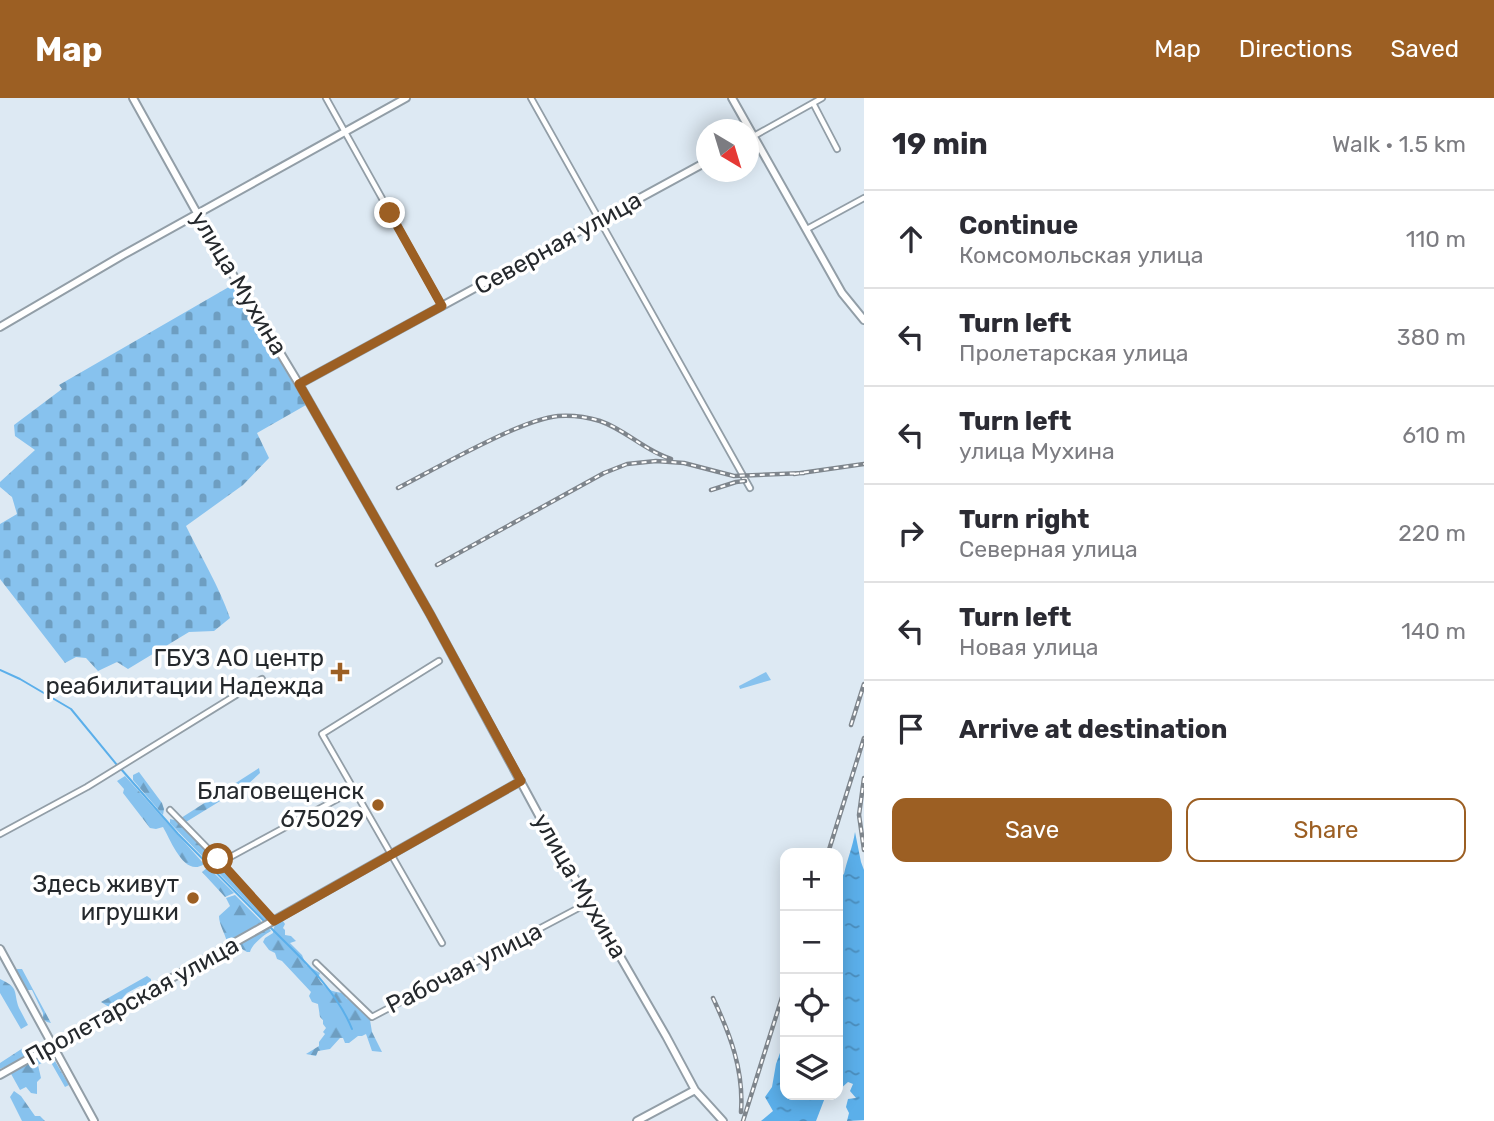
<!DOCTYPE html>
<meta charset="utf-8">
<style>
:root{--surface:#fff;--page:#f7f7f7;--text:#2b2b33;--muted:#7c7c81;--line:#e1e1e2;--accent:#9c5f23}
body{margin:0;font-family:Rubik,sans-serif;background:var(--page);color:var(--text)}
.controls{position:absolute;right:21px;bottom:21px;display:grid;overflow:hidden;border-radius:14px;box-shadow:0 4px 18px #0003}
.controls button{width:63px;height:63px;display:grid;place-items:center;padding:0;border:0;border-bottom:2px solid var(--line);background:var(--surface);color:var(--text);font:35px sans-serif}
.compass{position:absolute;left:696px;top:21px;width:63px;height:63px;border-radius:50%;background:var(--surface);box-shadow:0 4px 18px #0003;rotate:142deg}
.stop{position:absolute;width:21px;height:21px;margin:-16px;border:5px solid #9c5f23;border-radius:50%;background:#fff}
.stop.end{background:#9c5f23;border-color:#fff;box-shadow:0 2px 7px #0008}
.list{margin:0;padding:0;list-style:none}
h2{display:flex;justify-content:space-between;align-items:center;height:91px;margin:0;padding:0 28px;font-size:30px}
h2 small{font-size:23px;font-weight:400;color:var(--muted)}
.list li{display:grid;grid-template-columns:46px 1fr auto;gap:21px;align-items:center;box-sizing:border-box;height:98px;padding:0 28px;border-top:2px solid var(--line)}
.list b{display:block;font-size:26px;white-space:nowrap}
.list p{margin:0;font-size:23px;white-space:nowrap;color:var(--muted)}
.list em{font-size:23px;font-style:normal;color:var(--muted)}
.actions{display:flex;gap:14px;padding:21px 28px}
.actions a{flex:1;padding:16px 0;border:2px solid var(--accent);border-radius:14px;text-align:center;font-size:24px;color:var(--accent)}
.actions .main{background:var(--accent);color:#fff}
.icon{flex:none;width:38px;height:38px;fill:none;stroke:currentColor;stroke-width:2;stroke-linecap:round;stroke-linejoin:round}
.map{position:relative;flex:none;width:864px;height:1023px;overflow:hidden}
header{display:flex;align-items:center;gap:42px;box-sizing:border-box;height:98px;padding:0 35px;background:var(--accent);color:#fff}
header strong{font-size:33px}
nav{display:flex;gap:38px;margin-inline-start:auto;font-size:24px}
main{display:flex}
aside{flex:1;background:var(--surface)}
.map>svg:first-child{display:block}
.green{fill:#87c2ee}
.forest{fill:url(#forest-firs)}
.cemetery{fill:url(#cemetery-stones)}
.water{fill:url(#water-ripples)}
.lines{fill:none;stroke-linecap:round;stroke-linejoin:round}
.stream{stroke:#5bafea;stroke-width:2}
.street-casing{stroke:#929ea7;stroke-width:8}
.secondary-casing{stroke:#929ea7;stroke-width:10}
.primary-casing{stroke:#929ea7;stroke-width:10}
.street{stroke:#fff;stroke-width:4.5}
.secondary{stroke:#fff;stroke-width:6}
.primary{stroke:#fff;stroke-width:6}
.rail-casing{stroke:#7e858c;stroke-width:4.5}
.rail{stroke:#fff;stroke-width:2;stroke-dasharray:5;stroke-linecap:butt}
.route{stroke:#9c5f23;stroke-width:9}
.poi-dot{fill:#9c5f23;stroke:#fff;stroke-width:2.5}
.labels{text-anchor:middle;stroke-width:7;stroke-linejoin:round;paint-order:stroke}
.street-label{font-size:24px;fill:#25292d;stroke:#fff}
.poi-label{font-size:24px;fill:#25292d;stroke:#fff;text-anchor:end}
</style>
<header>
<strong>Map</strong>
<nav><a>Map</a><a>Directions</a><a>Saved</a></nav>
</header>
<main>
<div class="map">
<svg width="864" height="1023" viewBox="0 0 864 1023">
<defs>
<pattern id="forest-firs" width="22" height="20" patternUnits="userSpaceOnUse" patternTransform="scale(1.75)"><rect width="22" height="20" fill="#87c2ee"/><path d="M5 1l3.5 6h-7zM16 11l3.5 6h-7z" fill="#6e9ec1"/></pattern>
<pattern id="cemetery-stones" width="16" height="16" patternUnits="userSpaceOnUse" patternTransform="scale(1.75)"><rect width="16" height="16" fill="#87c2ee"/><path d="M2 7V4a2 2 0 0 1 4 0v3zM10 15v-3a2 2 0 0 1 4 0v3z" fill="#6e9ec1"/></pattern>
<pattern id="water-ripples" width="26" height="14" patternUnits="userSpaceOnUse" patternTransform="scale(1.75)"><rect width="26" height="14" fill="#5bafea"/><path d="M2 4q2-2 4 0t4 0M15 11q2-2 4 0t4 0" fill="none" stroke="#4b8ebe"/></pattern>
</defs>
<rect width="100%" height="100%" fill="#dde9f3"/>
<!-- green -->
<path class="green" d="M766,574L771,582L740,591L739,588Z"/>
<!-- forest -->
<path class="forest" d="M259,670L260,675L246,688L243,689L186,724L181,720Z
M139,674L162,705L164,711L163,717L133,682V677Z
M125,678L204,766C185,780 171,743 163,729L156,731L150,730L123,695L124,691L117,683Z
M170,721L183,724L218,764L203,759L170,725Z
M214,765L227,773L271,823L267,825L212,768Z
M208,769L234,795L225,799L202,774Z
M235,797L260,822L263,826L232,844H227C225,835 219,827 219,818L230,808L226,800Z
M283,823L285,826L283,830L285,832V837L291,838L296,843L290,845L302,857L306,867L320,875L318,880C325,891 331,894 344,895L346,900L359,908L370,922L372,934L382,954L372,953L366,936L362,938H358L349,945H345L343,940H340L330,951L318,953L316,958L306,956L319,948V944L325,936L323,934L326,930L323,926V922L320,919L318,906L312,904L309,898L311,894L282,863L277,861L275,855L269,852L263,844L265,840L273,835C274,827 275,825 283,823Z
M265,830H269L271,833C264,837 252,846 250,854H247L242,851L240,843Z
M17,871H22L51,925L47,924L43,921V915L32,892H26L17,876Z
M147,878L151,881V886L145,889L140,888L127,895L119,904L109,909L101,904Z
M0,881C20,890 13,894 19,910C22,916 25,921 28,927L21,931L0,895Z
M23,950L27,954L23,961L0,971V965Z
M49,953L69,987L65,989L49,961L38,967L41,980L37,984V996L31,995L26,989L20,992L10,974Z
M14,993L21,998L35,1018H40L45,1023H22L10,999Z"/>
<!-- cemetery -->
<path class="cemetery" d="M234,186L306,307L257,335L269,360L243,387L186,428C201,459 219,488 230,520L214,533L189,534L128,571L117,564L98,573L86,560L76,559L65,565L0,481V426L17,416L12,399L0,389V384L35,352L15,338L14,327L62,291L59,287Z"/>
<!-- water -->
<path class="water" d="M855,734L861,764L864,772V1022L847,1023L849,1015L846,1009L848,1001L856,1000L850,993L853,986L848,984L838,993V781L844,776C847,762 853,748 855,734Z
M785,941V997H826L816,1023H761L773,1013L765,999L772,989L776,966Z"/>
<g class="lines">
<!-- stream -->
<path class="stream" d="M0,572L20,581L71,611L117,667
M121,671L178,736L266,825
M270,829C300,859 336,891 352,931"/>
<!-- street casing -->
<g class="street-casing">
<path id="street" d="M326,0L442,208
M531,0L750,390
M813,5L837,51
M754,38L822,0
M807,131L864,100
M439,563L322,636L442,845
M170,712L218,761L273,823
M0,736L87,689L262,581
M221,764L354,692
M316,865L372,919L588,805"/>
</g>
<!-- secondary casing -->
<g class="secondary-casing">
<path id="secondary" d="M133,0L212,142L299,286L430,516L542,723L666,938L695,992L723,1023
M732,0L842,195L864,222
M0,229L123,157L406,0
M299,286L706,64
M0,977L521,683
M637,1023L695,992"/>
</g>
<!-- primary casing -->
<g class="primary-casing">
<path id="primary" d="M0,851L94,1023"/>
</g>
<!-- street -->
<use href="#street" class="street"/>
<!-- secondary -->
<use href="#secondary" class="secondary"/>
<!-- primary -->
<use href="#primary" class="primary"/>
<!-- rail casing -->
<g class="rail-casing">
<path id="rail" d="M794,376L864,366
M398,390C434,371 470,351 508,334C524,327 541,320 558,318C573,317 587,319 600,323C626,332 645,353 671,361
M711,392L736,384L745,383
M437,467L604,375L627,366L656,363L684,365L734,378L804,375
M851,627L864,586
M864,680L859,717L864,752
M828,755L864,640
M713,900C730,936 744,972 741,1014
M743,1023L785,890"/>
</g>
<!-- rail -->
<use href="#rail" class="rail"/>
</g>
<g class="lines">
<!-- route -->
<path class="route" d="M218,761L274,823L521,683L430,516L299,286L442,208L390,115"/>
</g>
<!-- markers -->
<g class="poi-dot">
<path d="M336.5 563.5h7v7h7v7h-7v7h-7v-7h-7v-7h7z"/>
<circle cx="378" cy="707" r="7"/>
<circle cx="193" cy="800" r="7"/>
</g>
<g class="labels">
<!-- street labels -->
<g class="street-label">
<text transform="translate(558 145) rotate(-29)" y="8">Северная улица</text>
<text transform="translate(239 185) rotate(59)" y="8">улица Мухина</text>
<text transform="translate(580 788) rotate(60)" y="8">улица Мухина</text>
<text transform="translate(464 870) rotate(-27)" y="8">Рабочая улица</text>
<text transform="translate(132 903) rotate(-29)" y="8">Пролетарская улица</text>
</g>
<!-- poi labels -->
<g class="poi-label">
<text x="324" y="568">ГБУЗ АО центр<tspan x="324" dy="28">реабилитации Надежда</tspan></text>
<text x="364" y="701">Благовещенск<tspan x="364" dy="28">675029</tspan></text>
<text x="179" y="794">Здесь живут<tspan x="179" dy="28">игрушки</tspan></text>
</g>
</g>
</svg>
<div class="controls">
<button>+</button>
<button>−</button>
<button><svg class="icon" aria-label="locate" viewBox="0 0 24 24"><circle cx="12" cy="12" r="6"/><path d="M12 2v4M12 18v4M2 12h4M18 12h4"/></svg></button>
<button><svg class="icon" aria-label="layers" viewBox="0 0 24 24"><path d="M12 4l9 5-9 5-9-5zM3 14l9 5 9-5"/></svg></button>
</div>
<svg class="compass" viewBox="-18 -18 36 36"><path d="M0-13l5 13h-10z" fill="#e53935"/><path d="M0 13l5-13h-10z" fill="#7c7c81"/></svg>
<div class="stop" style="left:218px;top:761px"></div>
<div class="stop end" style="left:390px;top:115px"></div>
</div>
<aside>
<h2>19 min<small>Walk · 1.5 km</small></h2>
<ul class="list">
<li><svg class="icon" aria-label="ahead" viewBox="0 0 24 24"><path d="M12 20V5M6 11l6-6 6 6"/></svg><div><b>Continue</b><p>Комсомольская улица</p></div><em>110 m</em></li>
<li><svg class="icon" aria-label="left" viewBox="0 0 24 24"><path d="M17 20v-9H6M10 6l-5 5 5 5"/></svg><div><b>Turn left</b><p>Пролетарская улица</p></div><em>380 m</em></li>
<li><svg class="icon" aria-label="left" viewBox="0 0 24 24"><path d="M17 20v-9H6M10 6l-5 5 5 5"/></svg><div><b>Turn left</b><p>улица Мухина</p></div><em>610 m</em></li>
<li><svg class="icon" aria-label="right" viewBox="0 0 24 24"><path d="M7 20v-9h11M14 6l5 5-5 5"/></svg><div><b>Turn right</b><p>Северная улица</p></div><em>220 m</em></li>
<li><svg class="icon" aria-label="left" viewBox="0 0 24 24"><path d="M17 20v-9H6M10 6l-5 5 5 5"/></svg><div><b>Turn left</b><p>Новая улица</p></div><em>140 m</em></li>
<li><svg class="icon" aria-label="arrive" viewBox="0 0 24 24"><path d="M6 21V4h12l-3 4 3 4H6"/></svg><div><b>Arrive at destination</b></div></li>
</ul>
<div class="actions"><a class="main">Save</a><a>Share</a></div>
</aside>
</main>
